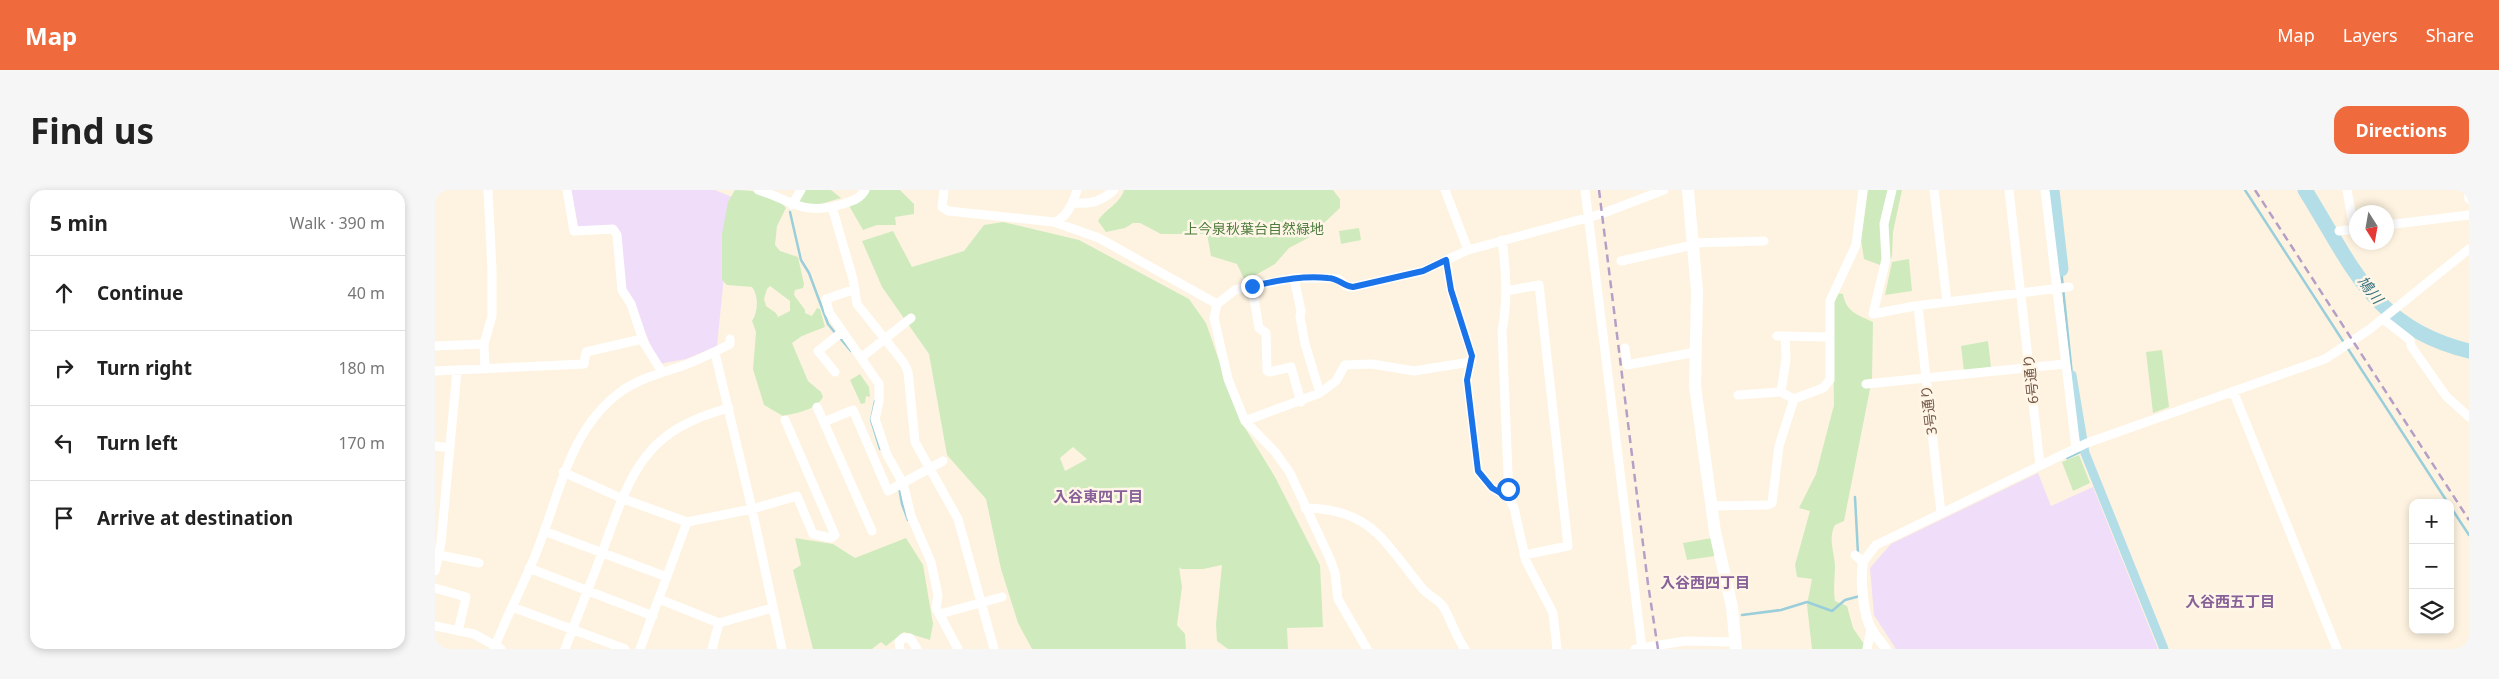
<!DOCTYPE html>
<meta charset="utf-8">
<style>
:root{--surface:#fff;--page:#f6f6f6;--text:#222;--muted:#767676;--line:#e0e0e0;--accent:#ef6a3d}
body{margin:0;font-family:"Noto Sans","Noto Sans JP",sans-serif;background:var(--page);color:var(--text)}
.controls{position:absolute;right:15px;bottom:15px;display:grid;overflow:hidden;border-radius:10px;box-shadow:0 2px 8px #0003}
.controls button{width:45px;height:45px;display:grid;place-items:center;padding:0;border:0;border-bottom:1px solid var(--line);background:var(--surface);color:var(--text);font:25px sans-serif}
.compass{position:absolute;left:1914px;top:15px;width:45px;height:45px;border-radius:50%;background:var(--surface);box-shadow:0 2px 8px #0003;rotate:169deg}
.stop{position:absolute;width:15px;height:15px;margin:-11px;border:4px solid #1a73e8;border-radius:50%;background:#fff}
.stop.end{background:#1a73e8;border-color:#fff;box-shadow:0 1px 5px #0008}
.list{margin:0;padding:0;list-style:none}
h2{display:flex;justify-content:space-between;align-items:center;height:65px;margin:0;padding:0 20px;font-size:21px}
h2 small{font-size:16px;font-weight:400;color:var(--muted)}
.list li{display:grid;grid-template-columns:32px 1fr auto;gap:15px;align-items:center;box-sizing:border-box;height:75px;padding:0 20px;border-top:1px solid var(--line)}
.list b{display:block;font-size:19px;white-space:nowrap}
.list em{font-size:16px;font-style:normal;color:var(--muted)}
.icon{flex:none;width:28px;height:28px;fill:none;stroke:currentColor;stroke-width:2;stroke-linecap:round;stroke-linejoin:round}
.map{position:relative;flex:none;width:2034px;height:459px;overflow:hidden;border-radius:15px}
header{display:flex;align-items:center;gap:30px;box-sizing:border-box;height:70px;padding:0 25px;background:var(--accent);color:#fff}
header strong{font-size:24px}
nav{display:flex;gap:28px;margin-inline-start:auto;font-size:18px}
.intro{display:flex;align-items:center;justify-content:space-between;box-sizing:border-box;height:120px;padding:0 30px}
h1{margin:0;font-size:35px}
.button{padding:12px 22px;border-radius:15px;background:var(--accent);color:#fff;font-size:18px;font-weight:700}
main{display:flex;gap:30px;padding:0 30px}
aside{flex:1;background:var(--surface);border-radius:15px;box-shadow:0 2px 8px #0003}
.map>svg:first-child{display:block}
.education{fill:#f0ddf9}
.green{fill:#cfebbe;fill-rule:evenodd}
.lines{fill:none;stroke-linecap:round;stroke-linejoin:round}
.stream{stroke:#99ceda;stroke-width:2.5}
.canal{stroke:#b3dee8;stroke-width:9}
.river{stroke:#b3dee8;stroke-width:15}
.minor{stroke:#fff;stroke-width:9}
.tertiary{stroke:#fff;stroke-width:10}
.secondary{stroke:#fff;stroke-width:12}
.rail{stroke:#b59fc7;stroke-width:2.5;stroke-dasharray:8 5;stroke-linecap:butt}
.route{stroke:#1a73e8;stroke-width:6}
.labels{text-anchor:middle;stroke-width:5;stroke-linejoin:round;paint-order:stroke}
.park-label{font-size:14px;fill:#4d7c3d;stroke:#fff6e7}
.street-label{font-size:14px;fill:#755846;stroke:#fff6e7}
.water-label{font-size:15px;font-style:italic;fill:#3b7583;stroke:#fff6e7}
.neighbourhood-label{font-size:15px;font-weight:bold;fill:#886199;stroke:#fff6e7}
</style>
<header>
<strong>Map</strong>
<nav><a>Map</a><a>Layers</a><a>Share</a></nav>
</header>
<div class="intro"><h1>Find us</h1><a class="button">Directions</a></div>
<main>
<aside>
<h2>5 min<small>Walk · 390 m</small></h2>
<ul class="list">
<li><svg class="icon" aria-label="ahead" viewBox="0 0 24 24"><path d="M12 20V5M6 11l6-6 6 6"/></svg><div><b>Continue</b></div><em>40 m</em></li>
<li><svg class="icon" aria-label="right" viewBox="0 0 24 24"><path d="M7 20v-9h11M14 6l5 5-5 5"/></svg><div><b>Turn right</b></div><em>180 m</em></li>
<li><svg class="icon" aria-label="left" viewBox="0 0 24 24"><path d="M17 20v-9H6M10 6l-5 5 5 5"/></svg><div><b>Turn left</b></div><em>170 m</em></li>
<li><svg class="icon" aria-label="arrive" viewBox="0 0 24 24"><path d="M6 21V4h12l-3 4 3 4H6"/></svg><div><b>Arrive at destination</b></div></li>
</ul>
</aside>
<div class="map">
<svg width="2034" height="459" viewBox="0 0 2034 459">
<rect width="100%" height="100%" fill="#fef3e0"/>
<!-- education -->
<path class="education" d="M136,0H280L297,7L282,156L251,169L224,174L189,94L185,43L146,39L143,36Z
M1603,283L1616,316L1658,297L1723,459H1461L1439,425L1435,378L1456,354Z"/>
<!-- green -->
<path class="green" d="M300,0C318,0 338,2 351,18L342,36L340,55L345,61L363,67L369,94L368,98L360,100L359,105L370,120V123L377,126L382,118L385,119L390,137L367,146L357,153L373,191L386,202L388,207C381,220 362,223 348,226L329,215L318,179L321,142L317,131C323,122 324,106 317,97L292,95L287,90V44L293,12ZM335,96L355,111V121L343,127L341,123L331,116L329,109L332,99Z
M370,0H396L406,8L379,16L364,12Z
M433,0H465L479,14V24L460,27L461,35H442L428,40L413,14Z
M689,0H898L905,9V18L873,48L854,58L840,74L810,91L802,74L776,66L772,44H726L705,33H698L690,38L671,42L663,31C670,19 685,14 689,0Z
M1433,0H1467L1458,42L1457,66L1453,76L1445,75L1429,69L1426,50Z
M568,32L644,50L754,109L771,133L804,228L840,287L885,375L888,437L852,438L853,459H793L782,451L781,434L787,375L768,379H746L744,377L747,397L742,435L750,444L751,459H597L583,433L566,379L551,309L512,265L494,164L447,97L427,51L458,41L477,77L529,61L549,35ZM638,257L652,269L630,281L625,268Z
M924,38L926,50L906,54L904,41Z
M1474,69L1477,101L1450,105L1457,72Z
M1401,103L1408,104C1411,122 1423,125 1438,132L1437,189L1409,331L1400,335C1393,349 1399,361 1400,375C1400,387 1398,399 1400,411L1412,416L1418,438L1429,454L1430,459H1377L1372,415L1377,389L1362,387L1360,375L1375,321L1364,318L1381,284L1399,215L1397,115Z
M1553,151L1556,177L1529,181L1526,156Z
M1727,160L1734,217L1718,223L1711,162Z
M425,184L434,197L435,207L431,206L430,213L426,214L415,190Z
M1644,265L1655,293L1638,301L1627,272Z
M360,348L398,354L420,368L471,348L488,375L498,434L495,450L469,442L451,456L446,452L437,459H378L358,380L366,375Z
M1277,348L1280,366L1252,370L1248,353Z"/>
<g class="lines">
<!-- stream -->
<path class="stream" d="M1810,0L2013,313
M355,22L366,70L374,83L393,134L401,144
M1626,79L1637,185
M405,148L416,161
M440,211L436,230L445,259
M1632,268L1649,260
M464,297L467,314L473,330
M1420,307L1423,364
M2015,316L2034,345
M1307,425L1346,420L1372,412L1397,421L1410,410L1425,406"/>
<!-- canal -->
<path class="canal" d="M1637,185L1650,263L1729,459"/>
<!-- river -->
<path class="river" d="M1617,0L1626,79
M1870,0C1917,75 1938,138 2034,161"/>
<!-- minor -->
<path class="minor" d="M132,0L139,41L178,39L182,45L187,100L196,114L209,153L227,182
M323,0C359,11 367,26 408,14C417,11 425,9 430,0
M509,0L507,17L513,21L619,32L664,48L782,114
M1010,0L1033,60
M1150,0L1207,459
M1457,0L1449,34L1451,69L1438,124L1480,116L1634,97
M1499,0L1512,112
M1574,0L1605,275
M1610,0L1641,258
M1912,0L1919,39L1922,38
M2033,0L2034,9
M638,13C656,14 666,12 679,0
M357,15L366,0
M397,17L418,89L422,114L469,173L473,182L480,252L523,329L559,459
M619,32C632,28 638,13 642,0
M1952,35L2034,25
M1904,41L1919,39
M1067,50C1071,81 1073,110 1067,141L1074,308
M1258,53L1329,51
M1011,70L1016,100L1037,166L1032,190L1043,281L1057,298L1074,308L1079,318L1091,371L1118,423L1122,459
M1186,71L1258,55
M859,88L866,121L865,127L870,154L885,203
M817,96L824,138L831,143L832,181L834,182L856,177L866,212
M420,99L391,109L394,122L444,194V212L440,229L452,265L468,293L476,326L496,372L503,405L501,418L523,459
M1071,101L1104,95L1133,356L1089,365
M1483,116L1506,323
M1948,129L1975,150L1976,156L2011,206L2034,227
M1342,146L1394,147
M0,156L49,154
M1190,158L1192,175L1261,162
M280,163L317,319L347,459
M427,167L476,128
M50,179L49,154L57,126V79L53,0
M0,181L149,174L151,162L207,149
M400,182L383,161L407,142
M1431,194L1630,174
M1798,201L1902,459
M1346,202L1351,169L1350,146
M1303,205L1346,202L1359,209
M382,217L437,341
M810,231L885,203L901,191L910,175L937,174L979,181L1035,172
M389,232L418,220L453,301L508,271
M0,256L15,258
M128,282L186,308L252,332L317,319L362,306L378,344L396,348L400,345L350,230
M1276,316L1333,315L1337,313L1344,256L1359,209L1388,198L1395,190V111L1421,55L1428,0
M870,318C937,319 949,352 987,398C993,406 1004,409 1009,418C1017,432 1021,447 1030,459
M109,341L232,387
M4,365L44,373
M1420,365L1428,372L1441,355L1652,253L1890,169L1935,139L2034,59
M94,378L218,426
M0,381L6,353L22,180
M0,398L31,407L23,441
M224,409L284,433L337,418
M77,417L190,459
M505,424L567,407
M0,436L39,444L66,459
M59,459C72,424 90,393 103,358C125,303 134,241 184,203C202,189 226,183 247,176C264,170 279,162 295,154V149
M130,459C142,427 155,395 167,363C195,286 206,241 294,218
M205,459L252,332
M277,459L284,433
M465,459L464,452L468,448H475L482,459
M932,459L903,409L900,383L895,369L855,283L841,263L810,231L793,189L779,128L782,114L800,100L817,96L859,88H892L903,89L911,96L918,97L988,81L1033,60L1166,24L1229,0
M1200,459L1250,451L1301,452
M1432,459L1436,439"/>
<!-- tertiary -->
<path class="tertiary" d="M1428,372C1425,389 1428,426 1437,440C1441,447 1447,453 1451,459"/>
<!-- secondary -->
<path class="secondary" d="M1253,0L1262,101L1260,196L1280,342L1297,417L1301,459"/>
<!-- rail -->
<path class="rail" d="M1164,0L1213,394L1223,459
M1820,0L2034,330"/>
</g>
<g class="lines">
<!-- route -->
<path class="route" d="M817,96C842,91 867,85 893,88C903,88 908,96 918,97L988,81L1011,70L1016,100L1037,166L1032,190L1043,281L1057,298L1074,308L1073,299"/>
</g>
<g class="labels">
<!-- park labels -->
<g class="park-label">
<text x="819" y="44">上今泉秋葉台自然緑地</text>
</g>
<!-- street labels -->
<g class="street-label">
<text transform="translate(1596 189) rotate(-96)" y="5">6号通り</text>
<text transform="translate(1494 220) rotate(-97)" y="5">3号通り</text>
</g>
<!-- water labels -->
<g class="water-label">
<text transform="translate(1935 100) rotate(51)" y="5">鳩川</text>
</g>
<!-- neighbourhood labels -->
<g class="neighbourhood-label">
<text x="663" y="312">入谷東四丁目</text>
<text x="1270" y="398">入谷西四丁目</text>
<text x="1795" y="417">入谷西五丁目</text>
</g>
</g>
</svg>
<div class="controls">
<button>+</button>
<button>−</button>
<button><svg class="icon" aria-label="layers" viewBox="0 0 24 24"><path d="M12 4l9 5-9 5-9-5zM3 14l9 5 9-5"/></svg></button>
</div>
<svg class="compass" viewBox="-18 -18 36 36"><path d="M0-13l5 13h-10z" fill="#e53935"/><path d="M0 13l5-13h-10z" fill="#767676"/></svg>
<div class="stop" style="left:1073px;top:299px"></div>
<div class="stop end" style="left:817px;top:96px"></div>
</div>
</main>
